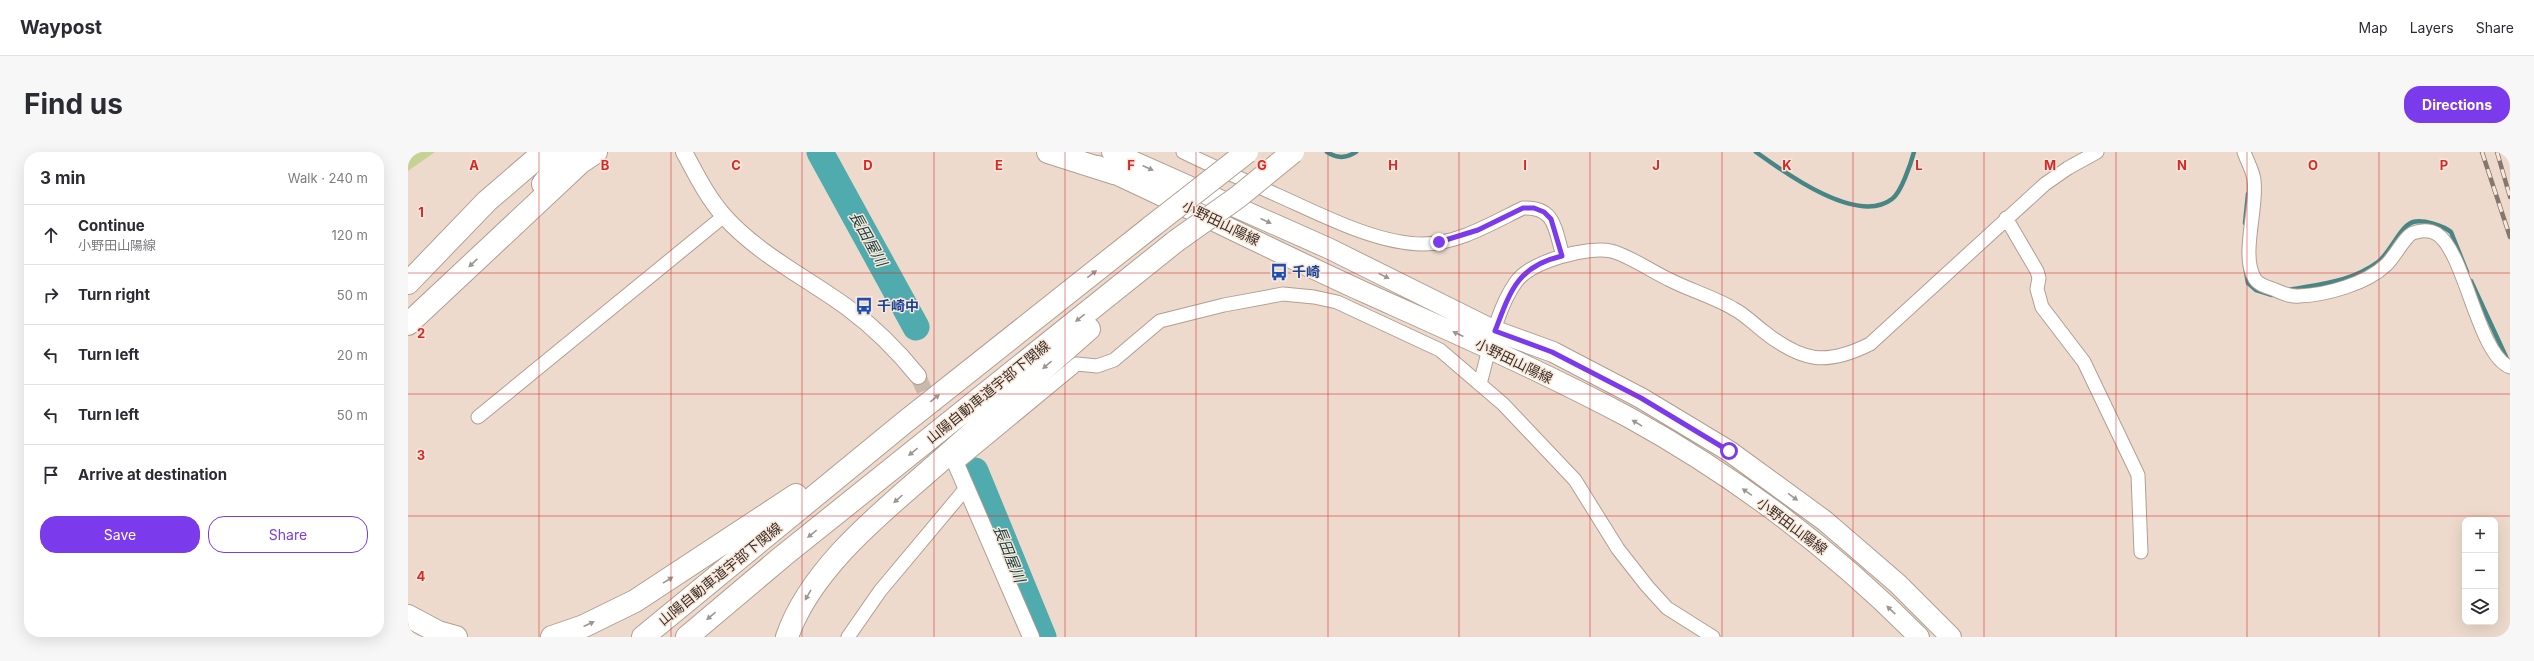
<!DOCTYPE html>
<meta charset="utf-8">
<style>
:root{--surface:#fff;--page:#f7f7f7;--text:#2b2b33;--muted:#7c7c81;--line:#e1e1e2;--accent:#7c3aed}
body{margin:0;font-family:Inter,"Noto Sans JP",sans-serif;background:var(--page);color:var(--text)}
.controls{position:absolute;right:12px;bottom:12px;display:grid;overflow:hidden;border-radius:8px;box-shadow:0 4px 16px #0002}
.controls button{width:36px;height:36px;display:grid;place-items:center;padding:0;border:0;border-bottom:1px solid var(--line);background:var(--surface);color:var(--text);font:20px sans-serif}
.stop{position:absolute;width:12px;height:12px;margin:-9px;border:3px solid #7c3aed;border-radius:50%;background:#fff}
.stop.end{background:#7c3aed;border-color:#fff;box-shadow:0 1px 4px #0008}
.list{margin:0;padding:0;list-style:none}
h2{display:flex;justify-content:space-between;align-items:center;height:52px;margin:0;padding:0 16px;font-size:17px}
h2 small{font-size:13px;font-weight:400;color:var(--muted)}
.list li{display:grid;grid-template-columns:26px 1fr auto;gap:12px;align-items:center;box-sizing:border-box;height:60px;padding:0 16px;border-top:1px solid var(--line)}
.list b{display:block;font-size:15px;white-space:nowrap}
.list p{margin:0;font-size:13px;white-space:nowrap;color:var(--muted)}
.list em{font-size:13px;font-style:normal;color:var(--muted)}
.actions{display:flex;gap:8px;padding:12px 16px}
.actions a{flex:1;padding:9px 0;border:1px solid var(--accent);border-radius:16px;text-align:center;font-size:14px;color:var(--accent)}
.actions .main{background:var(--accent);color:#fff}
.icon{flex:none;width:22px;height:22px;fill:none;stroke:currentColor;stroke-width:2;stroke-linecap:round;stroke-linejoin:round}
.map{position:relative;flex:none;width:2102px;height:485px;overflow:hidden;border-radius:16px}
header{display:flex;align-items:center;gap:24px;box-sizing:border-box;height:56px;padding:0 20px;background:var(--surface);border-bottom:1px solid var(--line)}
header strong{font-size:19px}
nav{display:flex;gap:22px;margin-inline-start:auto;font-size:14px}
.intro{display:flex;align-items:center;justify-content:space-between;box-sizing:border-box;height:96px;padding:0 24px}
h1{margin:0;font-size:28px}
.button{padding:10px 18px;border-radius:16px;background:var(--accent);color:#fff;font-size:14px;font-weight:700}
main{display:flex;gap:24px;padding:0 24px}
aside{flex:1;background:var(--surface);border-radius:16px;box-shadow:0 4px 16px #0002}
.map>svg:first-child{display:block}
.green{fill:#c6d293}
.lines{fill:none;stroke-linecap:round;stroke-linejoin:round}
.stream{stroke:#488686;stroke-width:4.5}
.river{stroke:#4fabad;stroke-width:27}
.tertiary-tunnel{stroke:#c9b8ac;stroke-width:16;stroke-dasharray:16 8;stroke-linecap:butt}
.minor-casing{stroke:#b19f91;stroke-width:15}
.tertiary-casing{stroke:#b19f91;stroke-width:18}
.primary-casing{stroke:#b19f91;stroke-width:22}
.motorway-casing{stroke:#b19f91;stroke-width:24}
.minor{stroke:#fff;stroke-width:13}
.tertiary{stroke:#fff;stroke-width:16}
.primary{stroke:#fff;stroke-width:20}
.motorway{stroke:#fff;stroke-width:22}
.rail-casing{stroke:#84786e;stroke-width:4.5}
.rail{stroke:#fbe7d9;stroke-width:3;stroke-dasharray:9;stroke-linecap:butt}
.motorway-bridge-casing{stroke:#b19f91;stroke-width:24;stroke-linecap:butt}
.motorway-bridge{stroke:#fff;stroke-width:22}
.oneway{fill:#9b9894}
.route{stroke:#7c3aed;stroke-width:5}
.grid{fill:none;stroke:#d62828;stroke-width:1;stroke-opacity:0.55}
.labels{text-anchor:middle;stroke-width:3;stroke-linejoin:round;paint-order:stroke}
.street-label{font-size:14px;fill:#37302a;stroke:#fbe7d9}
.transit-label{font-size:14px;font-weight:bold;fill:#164399;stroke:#fbe7d9;text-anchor:start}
.water-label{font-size:15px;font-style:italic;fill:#143f40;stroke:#fbe7d9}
.grid-label{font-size:13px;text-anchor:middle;font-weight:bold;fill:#d62828;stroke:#fbe7d9;stroke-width:3;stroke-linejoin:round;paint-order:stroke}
</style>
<header>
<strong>Waypost</strong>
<nav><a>Map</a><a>Layers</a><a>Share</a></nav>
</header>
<div class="intro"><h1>Find us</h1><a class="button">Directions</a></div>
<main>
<aside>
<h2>3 min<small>Walk · 240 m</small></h2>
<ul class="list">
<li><svg class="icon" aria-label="ahead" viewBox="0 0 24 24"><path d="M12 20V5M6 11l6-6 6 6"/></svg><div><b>Continue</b><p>小野田山陽線</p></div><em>120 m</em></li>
<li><svg class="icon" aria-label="right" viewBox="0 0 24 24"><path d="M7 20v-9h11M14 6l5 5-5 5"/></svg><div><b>Turn right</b></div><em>50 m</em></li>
<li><svg class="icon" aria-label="left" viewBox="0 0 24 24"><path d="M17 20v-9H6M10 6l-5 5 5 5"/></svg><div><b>Turn left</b></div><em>20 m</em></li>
<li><svg class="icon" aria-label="left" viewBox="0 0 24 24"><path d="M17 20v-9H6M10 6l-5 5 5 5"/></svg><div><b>Turn left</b></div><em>50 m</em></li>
<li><svg class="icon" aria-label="arrive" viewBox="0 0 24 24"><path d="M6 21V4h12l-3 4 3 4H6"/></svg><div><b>Arrive at destination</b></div></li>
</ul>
<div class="actions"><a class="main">Save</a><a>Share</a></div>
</aside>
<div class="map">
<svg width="2102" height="485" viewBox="0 0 2102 485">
<rect width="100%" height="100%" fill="#eddacc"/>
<!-- green -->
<path class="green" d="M0,0H27L0,19Z"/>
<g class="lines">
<!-- stream -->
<path class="stream" d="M919,0C929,7 939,6 948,0
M1348,0C1376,20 1449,74 1484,47C1493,41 1503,11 1506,0
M1837,71L1840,42
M1837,114L1840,131L1848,138L1864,143
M2063,129L2099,207
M1881,138C1912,132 1943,130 1970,110C1983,100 1992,74 2005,70C2015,67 2036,74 2043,80L2059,120"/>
<!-- river -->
<path class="river" d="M412,0L508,175
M567,319L635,485"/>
<!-- tertiary-tunnel -->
<path class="tertiary-tunnel" d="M510,224L547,308"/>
<!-- minor casing -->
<g class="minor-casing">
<path id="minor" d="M775,0C806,15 838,29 869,43C912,62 968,92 1015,92C1050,92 1084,71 1115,56C1148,54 1147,79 1155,104
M1836,0C1839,9 1845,19 1846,28C1850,56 1832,104 1847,127C1851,133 1859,135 1865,137C1874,141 1882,145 1891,144C1918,143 1958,132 1978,113C1986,106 1997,84 2005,81C2013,78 2022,78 2029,82C2057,100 2070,203 2102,215
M1598,66L1629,119L1631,126L1629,137L1634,155L1676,210L1730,323L1733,400
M1072,232C1081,199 1088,158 1108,130C1123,109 1180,94 1203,99C1218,102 1245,120 1260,127C1281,138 1306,145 1326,157C1336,162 1346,172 1355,179C1394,210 1418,214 1462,192L1637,32L1660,16L1689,0
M70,265L316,64
M548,312L669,212L689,214L706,208L752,169L816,153L875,142L906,145L929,150L1032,198L1095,252L1167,328L1210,397L1239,434L1259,456L1305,485
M440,485L472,439L559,335"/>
</g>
<!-- tertiary casing -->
<g class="tertiary-casing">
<path id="tertiary" d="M276,0C288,22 299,45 316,64C351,103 399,126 440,156C467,176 489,198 510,224
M548,312L623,485"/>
</g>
<!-- primary casing -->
<g class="primary-casing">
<path id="primary" d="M704,0L922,97L1087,179L1145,200L1233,246L1321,299L1417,369L1490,432L1543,485
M690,14C780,55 868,100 958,141C1047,181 1136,220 1222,266C1327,324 1426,399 1511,485"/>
</g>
<!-- motorway casing -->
<g class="motorway-casing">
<path id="motorway" d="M640,0L706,21
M135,32L159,0
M0,131L79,49L136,0
M0,172L173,10L188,0
M0,464L30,480L48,485
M144,485L176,474L227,449L388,343
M235,485L497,270L743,75
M279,485L375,404L768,89
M379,485C404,412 482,354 538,304C586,262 633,219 681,177"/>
</g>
<!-- minor -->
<use href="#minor" class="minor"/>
<!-- tertiary -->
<use href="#tertiary" class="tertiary"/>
<!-- primary -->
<use href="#primary" class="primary"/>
<!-- motorway -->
<use href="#motorway" class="motorway"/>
<!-- rail casing -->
<g class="rail-casing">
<path id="rail" d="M2074,0L2102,85
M2089,0L2102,45"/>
</g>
<!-- rail -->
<use href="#rail" class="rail"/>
<!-- motorway-bridge casing -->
<g class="motorway-bridge-casing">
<path id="motorway-bridge" d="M743,75L839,0
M768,89L830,45L885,0"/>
</g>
<!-- motorway-bridge -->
<use href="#motorway-bridge" class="motorway-bridge"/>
</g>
<!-- one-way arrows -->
<defs><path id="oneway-solid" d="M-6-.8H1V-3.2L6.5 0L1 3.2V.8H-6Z"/></defs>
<g class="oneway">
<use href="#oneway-solid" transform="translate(740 16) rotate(25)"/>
<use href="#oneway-solid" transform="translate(858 69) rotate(24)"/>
<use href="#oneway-solid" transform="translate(65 111) rotate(137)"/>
<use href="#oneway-solid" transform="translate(684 122) rotate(-38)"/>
<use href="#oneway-solid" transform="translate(976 124) rotate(26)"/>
<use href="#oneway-solid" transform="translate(672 166) rotate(141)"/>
<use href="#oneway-solid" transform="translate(1050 182) rotate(-156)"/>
<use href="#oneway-solid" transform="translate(639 213) rotate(139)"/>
<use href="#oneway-solid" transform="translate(527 246) rotate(-39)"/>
<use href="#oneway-solid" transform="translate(1229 271) rotate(-149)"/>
<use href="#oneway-solid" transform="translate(505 300) rotate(141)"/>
<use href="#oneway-solid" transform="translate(1339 340) rotate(-145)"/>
<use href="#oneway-solid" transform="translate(1385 345) rotate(36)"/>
<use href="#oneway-solid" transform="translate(490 347) rotate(138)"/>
<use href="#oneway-solid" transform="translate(404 382) rotate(141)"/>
<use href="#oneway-solid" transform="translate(260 428) rotate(-32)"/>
<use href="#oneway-solid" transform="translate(400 443) rotate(120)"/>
<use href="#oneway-solid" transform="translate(1483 458) rotate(-137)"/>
<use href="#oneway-solid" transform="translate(303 464) rotate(140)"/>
<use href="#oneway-solid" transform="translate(181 472) rotate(-25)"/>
</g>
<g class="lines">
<!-- route -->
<path class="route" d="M1031,90L1070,78L1115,56H1126L1136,60L1143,67L1154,104C1109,114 1102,140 1087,179L1144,200L1233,246L1321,299"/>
</g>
<!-- grid -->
<path class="grid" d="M131,0V485M263,0V485M394,0V485M526,0V485M657,0V485M788,0V485M920,0V485M1051,0V485M1182,0V485M1314,0V485M1445,0V485M1576,0V485M1708,0V485M1839,0V485M1971,0V485M0,121H2102M0,242H2102M0,364H2102"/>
<!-- icons -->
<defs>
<g id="bus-bare" transform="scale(1.38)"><path d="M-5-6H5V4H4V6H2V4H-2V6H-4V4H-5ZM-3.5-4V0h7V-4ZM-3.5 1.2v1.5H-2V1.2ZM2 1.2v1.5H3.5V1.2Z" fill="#1a4fb4" stroke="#fbe7d9" stroke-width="2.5" paint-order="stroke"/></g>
</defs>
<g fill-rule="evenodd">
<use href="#bus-bare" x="871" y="120"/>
<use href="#bus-bare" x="456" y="154"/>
</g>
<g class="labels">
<!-- street labels -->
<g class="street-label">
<text transform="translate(813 71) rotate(26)" y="5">小野田山陽線</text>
<text transform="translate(1106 209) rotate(26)" y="5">小野田山陽線</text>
<text transform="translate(580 240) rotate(-39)" y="5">山陽自動車道宇部下関線</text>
<text transform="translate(1384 374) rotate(37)" y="5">小野田山陽線</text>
<text transform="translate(312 422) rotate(-39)" y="5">山陽自動車道宇部下関線</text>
</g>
<!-- transit labels -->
<g class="transit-label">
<text x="884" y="125">千崎</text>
<text x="469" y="159">千崎中</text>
</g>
<!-- water labels -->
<g class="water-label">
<text transform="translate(460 87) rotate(61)" y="5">長田屋川</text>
<text transform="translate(601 402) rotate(68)" y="5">長田屋川</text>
</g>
</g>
<g class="grid-label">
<text x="66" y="18">A</text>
<text x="197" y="18">B</text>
<text x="328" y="18">C</text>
<text x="460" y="18">D</text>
<text x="591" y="18">E</text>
<text x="723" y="18">F</text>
<text x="854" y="18">G</text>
<text x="985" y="18">H</text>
<text x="1117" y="18">I</text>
<text x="1248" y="18">J</text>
<text x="1379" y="18">K</text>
<text x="1511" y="18">L</text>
<text x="1642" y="18">M</text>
<text x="1774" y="18">N</text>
<text x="1905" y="18">O</text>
<text x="2036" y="18">P</text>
<text x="13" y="65">1</text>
<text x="13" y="186">2</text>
<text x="13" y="308">3</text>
<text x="13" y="429">4</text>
</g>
</svg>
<div class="controls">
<button>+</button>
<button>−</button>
<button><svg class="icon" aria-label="layers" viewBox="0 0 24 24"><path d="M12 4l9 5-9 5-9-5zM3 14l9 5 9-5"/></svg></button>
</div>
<div class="stop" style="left:1321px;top:299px"></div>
<div class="stop end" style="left:1031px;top:90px"></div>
</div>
</main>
